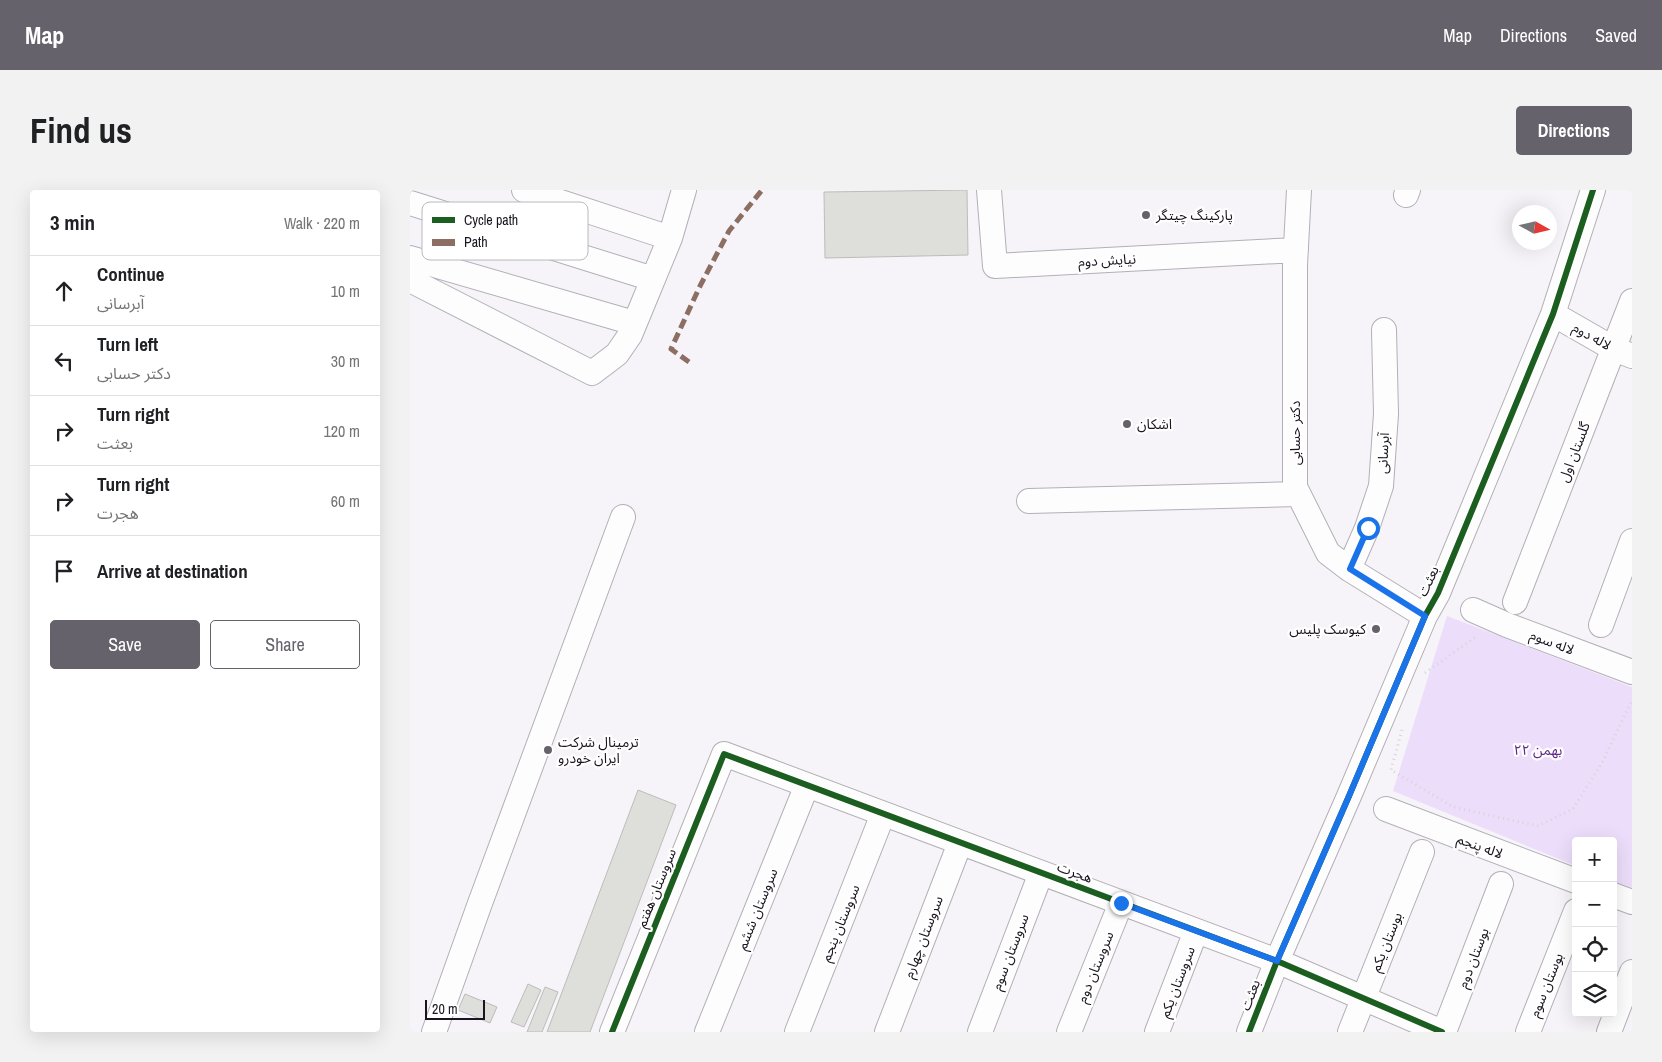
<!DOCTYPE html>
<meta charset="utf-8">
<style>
:root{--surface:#fff;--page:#f2f2f2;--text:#202124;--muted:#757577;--line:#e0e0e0;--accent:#66626b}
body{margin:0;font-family:"Archivo Narrow","Noto Sans Arabic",sans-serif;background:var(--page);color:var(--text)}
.controls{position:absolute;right:15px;bottom:15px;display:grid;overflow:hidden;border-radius:5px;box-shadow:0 5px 20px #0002}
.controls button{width:45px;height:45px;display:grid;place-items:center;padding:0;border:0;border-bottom:1px solid var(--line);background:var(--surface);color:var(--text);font:25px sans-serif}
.compass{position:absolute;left:1102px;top:15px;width:45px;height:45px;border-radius:50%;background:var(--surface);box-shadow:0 5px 20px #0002;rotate:98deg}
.scale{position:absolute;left:15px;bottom:12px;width:60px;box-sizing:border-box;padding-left:5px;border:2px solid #19141f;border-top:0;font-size:14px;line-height:18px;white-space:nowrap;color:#19141f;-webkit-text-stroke:4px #fff;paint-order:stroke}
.stop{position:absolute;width:15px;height:15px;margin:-11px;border:4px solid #1a73e8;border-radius:50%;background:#fff}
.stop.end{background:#1a73e8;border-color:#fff;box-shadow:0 1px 5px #0008}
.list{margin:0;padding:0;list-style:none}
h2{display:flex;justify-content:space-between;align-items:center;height:65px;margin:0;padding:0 20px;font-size:21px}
h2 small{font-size:16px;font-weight:400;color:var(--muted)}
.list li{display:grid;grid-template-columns:32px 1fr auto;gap:15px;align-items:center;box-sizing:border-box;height:70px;padding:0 20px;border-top:1px solid var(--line)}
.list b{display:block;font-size:19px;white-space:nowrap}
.list p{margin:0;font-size:16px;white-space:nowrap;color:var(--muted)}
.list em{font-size:16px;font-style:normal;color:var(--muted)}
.actions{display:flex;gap:10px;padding:15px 20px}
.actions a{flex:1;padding:11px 0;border:1px solid var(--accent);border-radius:5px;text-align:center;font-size:18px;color:var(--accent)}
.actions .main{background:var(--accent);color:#fff}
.icon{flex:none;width:28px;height:28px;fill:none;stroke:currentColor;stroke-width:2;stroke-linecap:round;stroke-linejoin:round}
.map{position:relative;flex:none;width:1222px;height:842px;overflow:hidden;border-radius:5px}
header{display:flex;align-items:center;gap:30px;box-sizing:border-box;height:70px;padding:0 25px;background:var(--accent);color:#fff}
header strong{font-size:24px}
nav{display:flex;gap:28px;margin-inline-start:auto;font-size:18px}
.intro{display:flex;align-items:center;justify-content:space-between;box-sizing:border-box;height:120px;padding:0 30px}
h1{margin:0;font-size:35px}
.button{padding:12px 22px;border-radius:5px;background:var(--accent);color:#fff;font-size:18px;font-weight:700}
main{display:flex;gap:30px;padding:0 30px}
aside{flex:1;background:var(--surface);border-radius:5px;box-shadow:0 5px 20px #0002}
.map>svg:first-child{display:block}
.green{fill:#ecdefb}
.building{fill:#dededb;stroke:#bcbdb9}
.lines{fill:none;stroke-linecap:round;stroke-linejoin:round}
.minor-casing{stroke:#b3afb7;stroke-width:26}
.path{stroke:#d5d4d6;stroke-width:3;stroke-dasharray:1 4;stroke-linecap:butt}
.minor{stroke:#fefdfe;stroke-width:24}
.quiet{stroke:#8d6e63;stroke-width:5;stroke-dasharray:10 5;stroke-linecap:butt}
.cycleway-casing{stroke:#fff;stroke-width:9}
.cycleway{stroke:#1b5e20;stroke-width:6}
.route{stroke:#1a73e8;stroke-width:6}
.poi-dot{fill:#66626b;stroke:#fff;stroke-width:2}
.labels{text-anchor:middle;stroke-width:4.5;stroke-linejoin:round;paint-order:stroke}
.poi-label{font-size:14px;fill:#19141f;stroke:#fff;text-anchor:start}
.street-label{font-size:14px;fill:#19141f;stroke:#fff}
.park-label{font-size:14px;fill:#5f2589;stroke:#fff}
.key{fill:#fff;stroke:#bab8bc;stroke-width:1}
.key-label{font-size:14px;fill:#19141f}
</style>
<header>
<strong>Map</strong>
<nav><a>Map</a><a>Directions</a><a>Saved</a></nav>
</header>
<div class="intro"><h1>Find us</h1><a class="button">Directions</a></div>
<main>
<aside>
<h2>3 min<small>Walk · 220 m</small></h2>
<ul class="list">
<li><svg class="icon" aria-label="ahead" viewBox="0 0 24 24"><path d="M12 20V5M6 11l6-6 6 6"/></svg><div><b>Continue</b><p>آبرسانی</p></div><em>10 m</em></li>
<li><svg class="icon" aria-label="left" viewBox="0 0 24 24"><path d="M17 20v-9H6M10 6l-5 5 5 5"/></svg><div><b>Turn left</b><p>دکتر حسابی</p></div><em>30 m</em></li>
<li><svg class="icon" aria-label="right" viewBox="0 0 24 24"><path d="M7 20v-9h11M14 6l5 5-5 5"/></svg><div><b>Turn right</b><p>بعثت</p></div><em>120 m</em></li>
<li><svg class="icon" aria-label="right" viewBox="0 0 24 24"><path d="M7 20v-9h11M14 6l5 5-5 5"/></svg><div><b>Turn right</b><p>هجرت</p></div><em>60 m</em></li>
<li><svg class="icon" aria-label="arrive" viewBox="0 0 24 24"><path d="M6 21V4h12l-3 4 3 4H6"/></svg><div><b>Arrive at destination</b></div></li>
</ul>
<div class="actions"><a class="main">Save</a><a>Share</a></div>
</aside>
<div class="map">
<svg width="1222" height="842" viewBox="0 0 1222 842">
<rect width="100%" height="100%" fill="#f6f3f9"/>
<!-- green -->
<path class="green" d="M1037,426L1222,497V699L1203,692V651H1166V676L983,601Z"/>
<!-- building -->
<path class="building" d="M557,0L558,65L415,68L414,2Z
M228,600L266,615L180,842H137Z
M118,794L131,800L114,837L101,832Z
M135,797L148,802L132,842H117Z
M55,804L87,817L80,833L48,820Z"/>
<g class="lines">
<!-- minor casing -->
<g class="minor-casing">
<path id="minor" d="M114,0L260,48
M579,0L585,76L886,60
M889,0L885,75V297L918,363L939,379L1015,426
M996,5L998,0
M0,13L243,89
M0,68L224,133
M0,90L182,183L207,164L220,145L260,48L274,0
M1143,124L1204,159L1222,166
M619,311L888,304
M939,379L957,338L971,296L976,224L974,140
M1105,412L1222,111
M1063,420L1097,435L1222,482
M1191,435L1222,351
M976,619L1166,691
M1203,705L1222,712
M24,842L69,716L213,327
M202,842L314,564L867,771L1032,842
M297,842L397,595
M387,842L473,624
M477,842L550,653
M570,842L631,683
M659,842L711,713
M747,842L786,741
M839,842L867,771L939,606L1015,426L1028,403L1143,124L1183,0
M940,842L1012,662
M1034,842L1091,694
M1118,842L1166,721
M1199,842L1222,782"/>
</g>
<!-- path -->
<path class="path" d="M1015,483L1067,446
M992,540L981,580L1043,617L1128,636L1163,619L1193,571L1222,510"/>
<!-- minor -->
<use href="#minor" class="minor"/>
<!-- quiet -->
<path class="quiet" d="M279,172L261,159L290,96L319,41L352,0"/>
<!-- cycleway casing -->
<g class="cycleway-casing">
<path id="cycleway" d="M202,842L314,564L867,771L1032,842
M839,842L867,771L939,606L1015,426L1028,403L1143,124L1183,0"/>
</g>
<!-- cycleway -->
<use href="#cycleway" class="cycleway"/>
</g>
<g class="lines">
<!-- route -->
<path class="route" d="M711,713L867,771L939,606L1015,426L940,379L958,338"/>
</g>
<!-- markers -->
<g class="poi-dot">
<circle cx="736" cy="25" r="5"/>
<circle cx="717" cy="234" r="5"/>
<circle cx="966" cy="439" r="5"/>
<circle cx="138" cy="560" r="5"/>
</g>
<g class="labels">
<!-- poi labels -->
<g class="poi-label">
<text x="746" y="30">پارکینگ چیتگر</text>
<text x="727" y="239">اشکان</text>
<text x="956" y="444" text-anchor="end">کیوسک پلیس</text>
<text x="148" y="557">ترمینال شرکت<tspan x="148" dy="16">ایران خودرو</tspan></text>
</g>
<!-- street labels -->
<g class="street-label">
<text transform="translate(697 70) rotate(-3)" y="5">نیایش دوم</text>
<text transform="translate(1182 146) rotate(29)" y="5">لاله دوم</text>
<text transform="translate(885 243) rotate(-90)" y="5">دکتر حسابی</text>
<text transform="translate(1164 262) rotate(-69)" y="5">گلستان اول</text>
<text transform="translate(973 263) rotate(-87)" y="5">آبرسانی</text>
<text transform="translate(1018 391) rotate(-65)" y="5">بعثت</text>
<text transform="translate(1142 452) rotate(21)" y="5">لاله سوم</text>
<text transform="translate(1070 656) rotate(20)" y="5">لاله پنجم</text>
<text transform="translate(665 682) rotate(21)" y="5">هجرت</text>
<text transform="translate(246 698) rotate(-68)" y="5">سروستان هفتم</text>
<text transform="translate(347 719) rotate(-68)" y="5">سروستان ششم</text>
<text transform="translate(430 733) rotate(-68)" y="5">سروستان پنجم</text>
<text transform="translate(513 747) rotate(-69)" y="5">سروستان چهارم</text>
<text transform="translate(976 752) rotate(-68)" y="5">بوستان یکم</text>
<text transform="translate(600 762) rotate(-69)" y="5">سروستان سوم</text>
<text transform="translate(1063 768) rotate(-69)" y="5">بوستان دوم</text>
<text transform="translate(685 777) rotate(-68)" y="5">سروستان دوم</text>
<text transform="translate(767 792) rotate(-69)" y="5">سروستان یکم</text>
<text transform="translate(1136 795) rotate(-68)" y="5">بوستان سوم</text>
<text transform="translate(840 805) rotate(-69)" y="5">بعثت</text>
</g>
<!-- park labels -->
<g class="park-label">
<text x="1128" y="565">بهمن ۲۲</text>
</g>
</g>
<!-- legend -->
<rect x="12" y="12" width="166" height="58" rx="8" class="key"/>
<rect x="22" y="27" width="23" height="6" fill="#1b5e20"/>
<rect x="22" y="49" width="23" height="7" fill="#8d6e63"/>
<g class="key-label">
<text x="54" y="35">Cycle path</text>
<text x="54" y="57">Path</text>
</g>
</svg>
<div class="controls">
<button>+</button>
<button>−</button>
<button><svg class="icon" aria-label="locate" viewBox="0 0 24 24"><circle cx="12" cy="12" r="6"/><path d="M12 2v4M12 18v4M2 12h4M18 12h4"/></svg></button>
<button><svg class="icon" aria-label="layers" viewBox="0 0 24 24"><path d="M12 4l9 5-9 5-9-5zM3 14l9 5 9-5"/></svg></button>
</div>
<svg class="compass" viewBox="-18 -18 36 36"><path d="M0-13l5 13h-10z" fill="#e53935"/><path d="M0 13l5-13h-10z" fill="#757577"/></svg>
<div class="scale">20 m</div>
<div class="stop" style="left:958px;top:338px"></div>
<div class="stop end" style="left:711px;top:713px"></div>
</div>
</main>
